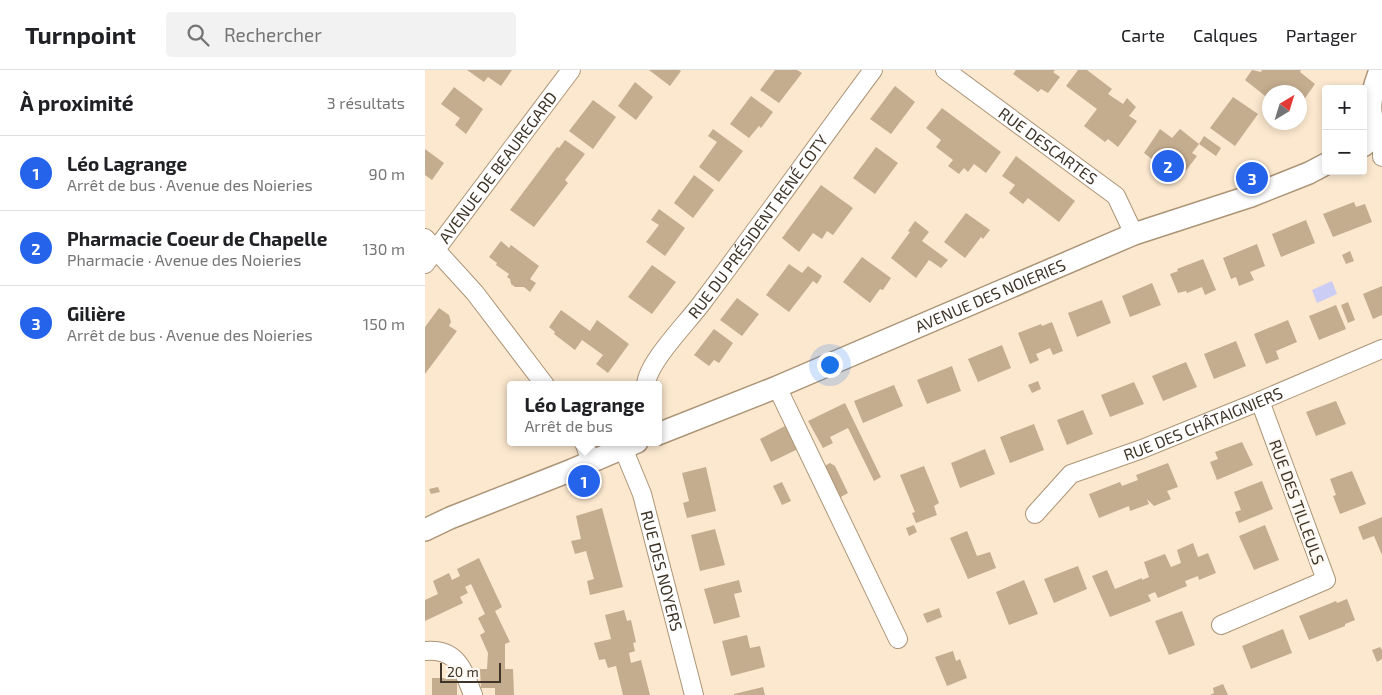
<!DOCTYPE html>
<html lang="fr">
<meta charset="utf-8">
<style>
:root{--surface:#fff;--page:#f2f2f2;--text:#202124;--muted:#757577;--line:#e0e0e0;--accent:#2563eb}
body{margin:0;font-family:"Exo 2",sans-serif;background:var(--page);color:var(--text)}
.controls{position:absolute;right:15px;top:15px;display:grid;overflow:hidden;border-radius:5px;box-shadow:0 2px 8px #0003}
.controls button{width:45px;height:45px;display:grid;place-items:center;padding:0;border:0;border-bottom:1px solid var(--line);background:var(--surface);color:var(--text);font:25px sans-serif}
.compass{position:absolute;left:837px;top:15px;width:45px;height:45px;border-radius:50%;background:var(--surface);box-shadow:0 2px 8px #0003;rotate:38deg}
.scale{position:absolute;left:15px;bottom:12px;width:61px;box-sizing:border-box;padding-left:5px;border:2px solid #3e3428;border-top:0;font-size:14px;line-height:18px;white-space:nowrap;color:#3e3428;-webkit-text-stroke:4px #fdf8f1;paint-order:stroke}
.you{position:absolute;left:404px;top:294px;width:18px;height:18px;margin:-12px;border:4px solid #fff;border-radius:50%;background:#1a73e8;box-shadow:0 0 0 8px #1a73e833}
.badge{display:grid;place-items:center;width:32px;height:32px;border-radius:50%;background:var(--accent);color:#fff;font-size:16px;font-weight:700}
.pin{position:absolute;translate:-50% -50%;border:2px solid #fff;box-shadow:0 1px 5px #0006}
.popup{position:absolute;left:82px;top:311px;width:155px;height:65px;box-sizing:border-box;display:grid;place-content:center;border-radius:5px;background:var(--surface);filter:drop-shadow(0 1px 4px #0005);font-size:16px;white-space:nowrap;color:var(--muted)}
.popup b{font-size:19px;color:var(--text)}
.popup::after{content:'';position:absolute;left:50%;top:100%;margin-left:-10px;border:10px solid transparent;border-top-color:var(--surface)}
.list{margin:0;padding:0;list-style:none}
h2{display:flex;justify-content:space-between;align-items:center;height:65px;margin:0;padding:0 20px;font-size:21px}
h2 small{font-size:16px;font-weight:400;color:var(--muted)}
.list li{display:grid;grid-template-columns:32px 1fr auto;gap:15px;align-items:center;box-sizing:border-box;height:75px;padding:0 20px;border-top:1px solid var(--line)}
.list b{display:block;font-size:19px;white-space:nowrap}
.list p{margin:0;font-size:16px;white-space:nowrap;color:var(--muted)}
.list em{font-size:16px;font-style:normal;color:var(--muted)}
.icon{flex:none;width:28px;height:28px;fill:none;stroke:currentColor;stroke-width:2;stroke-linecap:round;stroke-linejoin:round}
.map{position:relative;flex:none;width:957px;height:625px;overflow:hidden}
header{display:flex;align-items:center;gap:30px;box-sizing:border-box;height:70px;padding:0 25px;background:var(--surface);border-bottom:1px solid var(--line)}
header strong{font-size:24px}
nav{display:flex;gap:28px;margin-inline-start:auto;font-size:18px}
.search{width:350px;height:45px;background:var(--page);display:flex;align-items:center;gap:12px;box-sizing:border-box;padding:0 18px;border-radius:5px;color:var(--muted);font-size:19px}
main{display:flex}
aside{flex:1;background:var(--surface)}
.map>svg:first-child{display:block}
.water{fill:#cbcdf4}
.building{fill:#c4ac8e}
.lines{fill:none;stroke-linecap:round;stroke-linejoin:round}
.minor-casing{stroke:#ac9577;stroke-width:20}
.tertiary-casing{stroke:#ac9577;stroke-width:24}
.minor{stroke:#fff;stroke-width:18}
.tertiary{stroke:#fff;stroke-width:21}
.labels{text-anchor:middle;stroke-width:5;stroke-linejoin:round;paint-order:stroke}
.street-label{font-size:16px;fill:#3e3428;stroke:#fdf8f1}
</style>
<header>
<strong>Turnpoint</strong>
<div class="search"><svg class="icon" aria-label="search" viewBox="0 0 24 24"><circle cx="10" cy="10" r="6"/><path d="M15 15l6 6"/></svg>Rechercher</div>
<nav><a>Carte</a><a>Calques</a><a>Partager</a></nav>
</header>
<main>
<aside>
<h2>À proximité<small>3 résultats</small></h2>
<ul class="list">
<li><span class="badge">1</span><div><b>Léo Lagrange</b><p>Arrêt de bus · Avenue des Noieries</p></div><em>90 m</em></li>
<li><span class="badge">2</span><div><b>Pharmacie Coeur de Chapelle</b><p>Pharmacie · Avenue des Noieries</p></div><em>130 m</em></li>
<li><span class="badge">3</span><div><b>Gilière</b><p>Arrêt de bus · Avenue des Noieries</p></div><em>150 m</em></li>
</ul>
</aside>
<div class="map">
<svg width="957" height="625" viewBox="0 0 957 625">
<rect width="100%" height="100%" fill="#fce8cf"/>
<!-- water -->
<path class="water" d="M907,211L912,224L892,233L887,220Z"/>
<!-- building -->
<path class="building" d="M42,0H87L76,16L63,7L59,12Z
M224,0H254L256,1L245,16Z
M350,0H372L377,3L354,33L335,20Z
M591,0H630L628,2L635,7L623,23L616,19L613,22L588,4Z
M653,0H662L687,19L683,24L698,34L702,28L711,37L704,46L712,51L693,77L683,69L680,72L659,56L672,39L641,16Z
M827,0L836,2L837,0H876L875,2L890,14L878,31L874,28V22H866L862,19L859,22H844V29L820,10Z
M210,12L228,27L211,50L193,36Z
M470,16L490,32L466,64L445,49Z
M29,17L58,39L41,64L30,55L35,48L16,34Z
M326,26L348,42L336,58L334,56L324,68L305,54Z
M808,27L833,44L810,76L785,58Z
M168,30L191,47L168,79L144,61Z
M517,38L576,82L561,103L549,94L543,102L539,98L534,104L523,96L528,90L511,77L516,70L501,58Z
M288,59L318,81L294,112L274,97L292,72L283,66Z
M735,59L747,68L755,59L774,74L767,83L772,86L754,110L719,83Z
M779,66L796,78L791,86L774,74Z
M140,70L160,84L140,110L143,113L109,157L85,140L132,77L134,78Z
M451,77L473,93L450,124L428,108Z
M0,79L19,93L7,110L0,105Z
M591,86L650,131L634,152L603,128L598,134L584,123L590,115L577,106Z
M269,105L289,120L268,148L249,133Z
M396,115L428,138L408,165L402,161L397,169L388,163L374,182L357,168Z
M929,132L931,137L940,134L947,152L908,167L898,144Z
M234,139L260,158L240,186L221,172L234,155L226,150Z
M541,143L565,160L558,169L556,167L540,188L519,172Z
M881,150L890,173L856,187L847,164Z
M490,151L504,162L497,171L523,190L516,198L504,190L491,208L466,188L485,162L483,161Z
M76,171L84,178L86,175L114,196L105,209L111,213L105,222L99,217H90L86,214L85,209L82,207L84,204L71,195L72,193L64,187Z
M832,174L840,196L825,202L829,210L814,216L811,207L806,209L798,188Z
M925,181L929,191L921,194L917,185Z
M437,187L466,208L458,220L455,219L445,233L418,212Z
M778,189L791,220L780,225L777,217L762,223L761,221L753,223L745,204L753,201L752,199Z
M364,194L377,203L383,196L397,206L392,214L388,211L364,242L341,225Z
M227,195L251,212L227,244L203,227Z
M727,213L736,235L705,247L697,226Z
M957,216V245L948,249L938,224Z
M312,228L334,244L317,266L295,250Z
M677,230L686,253L652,267L643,243Z
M923,232L930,250L923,253L916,235Z
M911,235L921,259L894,270L884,246Z
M14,238L24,245L26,252L24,256L32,261L0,304V257Z
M136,240L165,261L172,250L204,274L183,303L171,294L178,285L157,270L150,280L129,264L130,262L124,257Z
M863,250L872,272L851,281L854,289L841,294L829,264Z
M627,252L638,281L628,285L625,278L611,284L614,290L605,294L593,263L616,254L617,256Z
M289,259L308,273L294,293L289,290L284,296L269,285Z
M811,271L821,296L789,309L779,284Z
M577,275L586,298L553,312L543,289Z
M761,292L772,317L738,331L727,306Z
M527,296L536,321L502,334L492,310Z
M613,311L616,319L607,323L603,315Z
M709,312L719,334L685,347L676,325Z
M469,315L478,336L438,353L429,331Z
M911,331L921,354L891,366L881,342Z
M420,333L456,407L449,411L423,358L405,367L408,373L398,378L383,351Z
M658,340L668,364L642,375L632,350Z
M609,354L619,380L585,393L575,367Z
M362,355L373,379L346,392L335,369Z
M817,372L828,395L792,410L785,392L793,389L790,382Z
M560,379L570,404L535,418L526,393Z
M405,393L410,396L423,423L414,428L398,397Z
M743,393L753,417L742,421L746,429L729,436L722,429L724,434L705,441L704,436L674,448L664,424L695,412L697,416L713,410L711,405Z
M499,396L514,433L509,436L512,445L491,453L487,443L490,442L475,405Z
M281,397L291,441L262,448L258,433L264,431L257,403Z
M927,401L941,434L915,444L908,426L911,425L905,409Z
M837,411L848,439L814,453L810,442L816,440L809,422Z
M357,412L366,431L357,435L348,416Z
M13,417L15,422L6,424L4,419Z
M177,438L198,517L165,525L162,511L169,509L161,481L150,484L146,471L156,469L151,446Z
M957,447V485L949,466L938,470L933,457Z
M489,455L492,462L484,466L481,458Z
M840,455L854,490L829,500L814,466Z
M290,459L300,495L275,501L266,465Z
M542,461L552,486L565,482L571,498L543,509L525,468Z
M768,473L773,487L783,483L791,503L774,510L773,506L760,511L762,516L733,528L730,522L723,525L726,531L685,547L667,506L682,500L690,519L717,508V510L724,507L719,492L740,484L746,497L756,493L752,480Z
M54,488L77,537L70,541L85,572L80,574V599H88L89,625H70V618H56L55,599H62L63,583L55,565L60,562L53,548L60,544L46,514L40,517L43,523L35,527L38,533L0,551V530L13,524L8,511L24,503L27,510L35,506L32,499Z
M653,496L662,519L629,533L619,509Z
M314,510L317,522L309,524L315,547L289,554L279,519Z
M599,510L613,544L584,555L571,522Z
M922,529L930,550L920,554V556L884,570L874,546L911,531L912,533Z
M514,538L517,547L502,553L498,544Z
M199,540L202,551L206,550L211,572L208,573L210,581L204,583L206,593L216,590L225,625H198L191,596L183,598L180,589L174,590L169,573L186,569L180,545Z
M757,541L770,575L744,585L730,551Z
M858,559L867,583L826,599L817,576Z
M322,565L325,578L335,576L340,597L306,606L297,571Z
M955,577L957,580V589L952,592L947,580Z
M528,581L531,591L535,589L542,608L522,616L510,587Z
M7,608H32V625H7Z
M798,614L803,625H785L789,623L788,618Z
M338,617L340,625H309V624Z"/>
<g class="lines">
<!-- minor casing -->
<g class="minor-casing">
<g id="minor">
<path id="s1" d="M520,0L691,126L709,164"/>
<path d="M957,76V87"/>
<path d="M0,168L50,223L120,315"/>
<path id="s2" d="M0,194L146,0"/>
<path id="s3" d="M221,315C222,293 262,253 276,234C334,157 390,78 448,0"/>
<path d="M352,317L473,569"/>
<path d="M159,372L166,392"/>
<path id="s4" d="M198,378L217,424L269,625"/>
<path id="s5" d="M610,444L646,404L717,379L835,331L957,279"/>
<path d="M796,555L901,510L835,331"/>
<path d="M0,581C32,578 38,599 48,625"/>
</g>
</g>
<!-- tertiary casing -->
<g class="tertiary-casing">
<g id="tertiary">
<path d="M955,0C947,22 938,46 957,65"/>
<path d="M938,76L954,63"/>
<path id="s6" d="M233,364L352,317L709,164L826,126L884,103L901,94"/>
<path d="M0,460L25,448L147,400L212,372"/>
</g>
</g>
<!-- minor -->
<use href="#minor" class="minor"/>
<!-- tertiary -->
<use href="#tertiary" class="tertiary"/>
</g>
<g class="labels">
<!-- street labels -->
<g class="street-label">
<text dy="6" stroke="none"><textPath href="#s1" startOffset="128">RUE DESCARTES</textPath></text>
<text dy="6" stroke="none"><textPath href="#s2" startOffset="121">AVENUE DE BEAUREGARD</textPath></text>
<text dy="6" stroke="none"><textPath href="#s3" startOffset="195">RUE DU PRÉSIDENT RENÉ COTY</textPath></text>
<text dy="6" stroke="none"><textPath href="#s6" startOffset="360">AVENUE DES NOIERIES</textPath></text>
<text dy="6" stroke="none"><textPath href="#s5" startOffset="195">RUE DES CHÂTAIGNIERS</textPath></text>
<text transform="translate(872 432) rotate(70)" y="6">RUE DES TILLEULS</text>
<text dy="6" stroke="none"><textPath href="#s4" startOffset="129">RUE DES NOYERS</textPath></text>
</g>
</g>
</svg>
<div class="controls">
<button>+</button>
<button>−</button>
</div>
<svg class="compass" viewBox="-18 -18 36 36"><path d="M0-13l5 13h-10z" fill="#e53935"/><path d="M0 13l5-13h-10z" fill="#757577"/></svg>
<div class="scale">20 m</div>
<div class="you"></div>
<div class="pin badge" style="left:159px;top:411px">1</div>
<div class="popup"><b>Léo Lagrange</b>Arrêt de bus</div>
<div class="pin badge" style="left:743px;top:96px">2</div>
<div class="pin badge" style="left:827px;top:108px">3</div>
</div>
</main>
